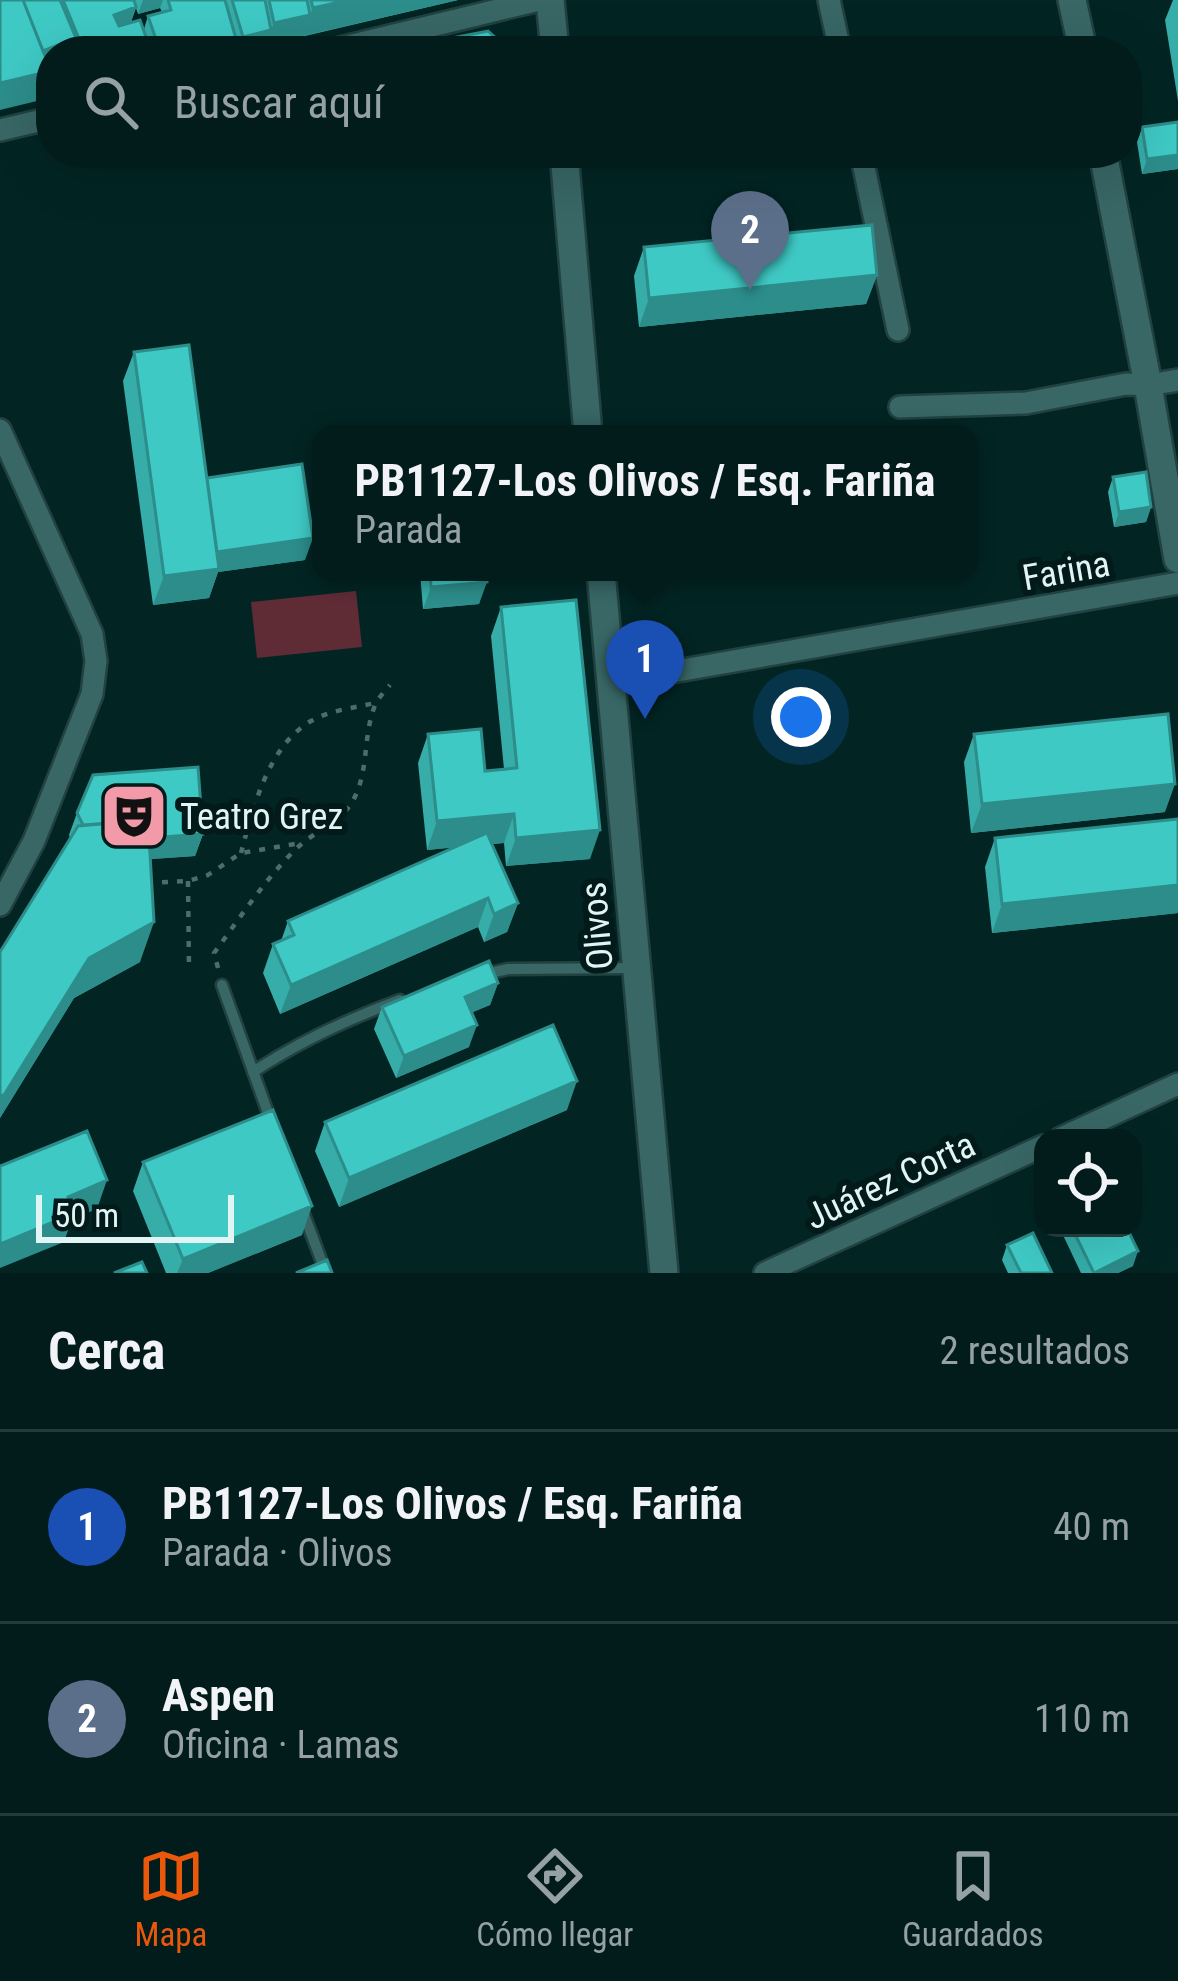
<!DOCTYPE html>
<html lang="es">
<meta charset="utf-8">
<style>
:root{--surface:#021c1b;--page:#102928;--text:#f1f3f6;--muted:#96a1a3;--line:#233a3a;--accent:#ea580c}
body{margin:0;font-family:"Roboto Condensed",sans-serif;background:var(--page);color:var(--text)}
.controls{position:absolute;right:36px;bottom:36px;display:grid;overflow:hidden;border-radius:24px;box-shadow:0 12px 48px #0002}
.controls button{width:108px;height:108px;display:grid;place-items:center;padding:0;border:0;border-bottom:3px solid var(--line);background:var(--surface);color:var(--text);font:60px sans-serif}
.scale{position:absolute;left:36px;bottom:30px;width:198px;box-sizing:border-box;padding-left:12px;border:6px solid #e2f5f4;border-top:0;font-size:33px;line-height:42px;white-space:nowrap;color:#e2f5f4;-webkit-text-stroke:9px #021b1a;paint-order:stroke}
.you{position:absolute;left:801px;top:717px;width:42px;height:42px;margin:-30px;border:9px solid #fff;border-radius:50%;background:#1a73e8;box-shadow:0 0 0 18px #1a73e833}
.badge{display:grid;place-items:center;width:78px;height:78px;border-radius:50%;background:var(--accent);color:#fff;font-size:39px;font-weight:700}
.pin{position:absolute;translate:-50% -99px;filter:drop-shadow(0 3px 6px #0008)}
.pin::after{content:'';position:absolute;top:63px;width:42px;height:36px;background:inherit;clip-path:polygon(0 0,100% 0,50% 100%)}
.popup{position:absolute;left:312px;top:425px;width:666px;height:156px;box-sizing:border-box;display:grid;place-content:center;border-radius:24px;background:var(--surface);filter:drop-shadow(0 3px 9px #0005);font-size:39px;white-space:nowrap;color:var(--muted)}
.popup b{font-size:45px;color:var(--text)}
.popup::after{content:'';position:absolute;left:50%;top:100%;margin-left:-24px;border:24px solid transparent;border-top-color:var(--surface)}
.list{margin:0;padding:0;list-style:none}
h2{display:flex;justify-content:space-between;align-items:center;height:156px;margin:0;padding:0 48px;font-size:51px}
h2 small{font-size:39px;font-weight:400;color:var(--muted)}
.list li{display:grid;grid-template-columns:78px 1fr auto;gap:36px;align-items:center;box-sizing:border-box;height:192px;padding:0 48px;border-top:3px solid var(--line)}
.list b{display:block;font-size:45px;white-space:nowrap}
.list p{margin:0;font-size:39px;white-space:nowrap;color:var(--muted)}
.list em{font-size:39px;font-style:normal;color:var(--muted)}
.icon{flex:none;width:66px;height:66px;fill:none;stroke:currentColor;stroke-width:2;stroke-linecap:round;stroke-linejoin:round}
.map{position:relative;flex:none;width:1178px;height:1273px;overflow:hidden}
.search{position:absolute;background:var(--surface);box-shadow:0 12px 48px #0002;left:36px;right:36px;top:36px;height:132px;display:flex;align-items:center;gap:30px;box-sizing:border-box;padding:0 42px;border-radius:48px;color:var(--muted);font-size:45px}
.sheet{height:540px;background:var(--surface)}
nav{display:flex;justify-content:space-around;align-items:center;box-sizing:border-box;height:168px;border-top:3px solid var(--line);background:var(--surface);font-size:33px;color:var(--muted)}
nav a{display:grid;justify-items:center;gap:6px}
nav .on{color:var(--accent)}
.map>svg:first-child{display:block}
.green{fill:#5f2b35}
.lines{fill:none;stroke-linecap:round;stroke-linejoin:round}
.service-casing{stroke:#214241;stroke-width:15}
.minor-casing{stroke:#214241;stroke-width:26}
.tertiary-casing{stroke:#214241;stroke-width:32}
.path{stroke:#4e6c6b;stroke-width:4.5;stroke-dasharray:6 9;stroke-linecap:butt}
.service{stroke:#386766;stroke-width:10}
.minor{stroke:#386766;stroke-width:21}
.tertiary{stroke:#386766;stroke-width:27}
.wall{fill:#36ada9;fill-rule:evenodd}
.shaded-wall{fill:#2c8d8a}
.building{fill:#3fc9c5;stroke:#2c8d8a;stroke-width:3}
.labels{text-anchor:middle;stroke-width:12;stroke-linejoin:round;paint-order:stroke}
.street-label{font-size:36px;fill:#e2f5f4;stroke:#021b1a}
.poi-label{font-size:36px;fill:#e2f5f4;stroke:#021b1a;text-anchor:start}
</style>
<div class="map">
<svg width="1178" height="1273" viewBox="0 0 1178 1273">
<rect width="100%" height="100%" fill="#022524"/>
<!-- green -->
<path class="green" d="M356,591L362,647L257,658L251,602Z"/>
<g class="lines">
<!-- service casing -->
<g class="service-casing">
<path id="service" d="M481,975L508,969L635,968
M222,985L272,1124
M253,1072C300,1041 348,1019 400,1000
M302,1209L326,1273"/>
</g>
<!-- minor casing -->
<g class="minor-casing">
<path id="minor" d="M829,0L840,51
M328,51L539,0
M0,130L51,118
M861,153L898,330
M900,407L1026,403L1126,384L1148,385L1178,380
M0,430L92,634L96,661L92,694L34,841L0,905
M611,679L643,677L1178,583
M1061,1138L1178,1084
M765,1273L1043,1146"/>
</g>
<!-- tertiary casing -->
<g class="tertiary-casing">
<path id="tertiary" d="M550,0L555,51
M1072,0L1083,51
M564,153L588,434
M1103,153L1148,385L1178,559
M601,572L664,1273"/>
</g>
<!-- path -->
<path class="path" d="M241,853C253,808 268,746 311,721C330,710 354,708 375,703
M188,881L189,969
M147,883L188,881L208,875L241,853L301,843
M218,968L214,953C240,918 265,879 296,849C311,834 334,825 348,808C370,779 362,740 374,708C377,699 384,692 390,685"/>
<!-- service -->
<use href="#service" class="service"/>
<!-- minor -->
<use href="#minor" class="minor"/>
<!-- tertiary -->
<use href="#tertiary" class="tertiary"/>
</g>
<!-- wall -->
<path class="wall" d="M0,0H458L241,51H238L235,42L232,51H51L41,100ZM136,8L138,14L160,8L162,12L148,16L144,29L131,22Z
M1173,0H1178V101L1165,20Z
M1178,122V169L1142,174L1137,142L1142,127Z
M644,247L877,275L866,304L639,327L634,276Z
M134,352L207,478L305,560L218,572L209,598L153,605L123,381Z
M1113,477L1151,507L1146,522L1114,527L1108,492Z
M420,572H486L479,604L423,609Z
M501,607L590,859L506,866L504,843L491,844L518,903L507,932L484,942L478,927L280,1014L263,973L273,944L281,941L288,921L455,847L427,850L418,763L428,734L485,771L504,769L491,636Z
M974,734L1165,812L971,833L964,762Z
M77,813L203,834L195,856L150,859L140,962L74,998L0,1118V952L70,838L69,835Z
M1178,819V913L992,933L985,867L995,838Z
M498,983L490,1005L472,1012L469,1047L396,1078L374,1029L382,1007Z
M567,1110L339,1207L315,1151L325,1122Z
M143,1162L302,1235L208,1273H166L133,1191Z
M1064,1228H1127L1133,1266L1118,1273H1081L1062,1233Z
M1007,1245L1052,1273H1008L1002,1260Z"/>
<!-- shaded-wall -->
<path class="shaded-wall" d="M143,0H163L160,8L138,14Z
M348,0H458L238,51L243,37L271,30L274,23L310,15L313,8Z
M136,7L131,22L108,30L114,15Z
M76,38L72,51H51V67L39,52Z
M236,39L232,51H186Z
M51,71L41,100L0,110V83Z
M1178,155V169L1142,174L1147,159Z
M877,275L866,304L639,327L649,298Z
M1151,507L1146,522L1114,527L1119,512Z
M313,538L305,560L218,572L209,598L153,605L164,576L215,552Z
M487,582L479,604L423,609L431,587Z
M1175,784L1165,812L971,833L982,804Z
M514,814L504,843L427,850L437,821Z
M600,830L590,859L506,866L516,838Z
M203,834L195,856L84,864L92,842Z
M1178,885V913L992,933L1002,904Z
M488,898L478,927L280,1014L291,985Z
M518,903L507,932L484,942L494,914Z
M154,922L140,962L74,998L0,1118V1096L89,958Z
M498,983L490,1005L457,1019L465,997Z
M477,1025L469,1047L396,1078L404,1056Z
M577,1081L567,1110L339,1207L349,1178Z
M107,1180L97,1209L72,1219L64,1242L0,1268V1244L68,1197Z
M312,1206L302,1235L208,1273H177L183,1259Z
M1138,1251L1133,1266L1118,1273H1093Z"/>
<!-- building -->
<path class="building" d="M0,0H23L51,71L0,83Z
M23,0H60L76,38L43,51Z
M63,0H134L136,7L114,15L119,26L140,20L151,51H84Z
M168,0H225L236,39L186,51H160L148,16L171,10Z
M232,0H265L271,30L243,37Z
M269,0H307L310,15L274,23Z
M311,0H348L313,8Z
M488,31L498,40L500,51H427L426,43Z
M1178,122V155L1147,159L1142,127Z
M872,225L877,275L649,298L644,247Z
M189,345L219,569L164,576L134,352Z
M302,464L313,538L217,552L207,478Z
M1146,472L1151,507L1119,512L1113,477Z
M430,572H486L487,582L431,587Z
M576,600L600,830L516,838L514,814L437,821L428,734L481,729L485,771L517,768L501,607Z
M1168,714L1175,784L982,804L974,734Z
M198,767L203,834L149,838L148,820L83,825L77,813L93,775Z
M1178,819V885L1002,904L995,838Z
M148,820L154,922L89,958L4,1095L0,1096V952L78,826Z
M487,833L518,903L494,914L488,898L291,985L273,944L294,935L288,921Z
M489,961L498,983L465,997L477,1025L404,1056L382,1007Z
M553,1025L577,1081L349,1178L325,1122Z
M273,1110L312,1206L183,1259L143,1162Z
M87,1131L107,1180L68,1197L75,1213L0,1244V1166Z
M1072,1228H1127L1138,1251L1094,1273Z
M1033,1233L1052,1273H1021L1007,1245Z
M327,1260L332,1273H296Z
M142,1262L147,1273H114Z"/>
<!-- icons -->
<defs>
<g id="theatre-square" transform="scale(3.45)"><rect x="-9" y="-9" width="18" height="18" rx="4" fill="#f39aa8" stroke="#021b1a"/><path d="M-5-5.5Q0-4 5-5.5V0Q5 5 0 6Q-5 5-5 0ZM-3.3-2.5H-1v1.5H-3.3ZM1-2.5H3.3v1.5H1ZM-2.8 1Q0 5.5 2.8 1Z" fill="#111"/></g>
</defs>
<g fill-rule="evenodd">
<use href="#theatre-square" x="134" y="816"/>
</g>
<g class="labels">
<!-- street labels -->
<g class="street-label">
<text transform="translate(1066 570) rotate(-10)" y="13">Farina</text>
<text transform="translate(596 926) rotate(-95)" y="13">Olivos</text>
<text transform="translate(890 1180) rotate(-25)" y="13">Juárez Corta</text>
</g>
<!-- poi labels -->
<g class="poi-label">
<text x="180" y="829">Teatro Grez</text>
</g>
</g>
</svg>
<div class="controls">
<button><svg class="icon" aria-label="locate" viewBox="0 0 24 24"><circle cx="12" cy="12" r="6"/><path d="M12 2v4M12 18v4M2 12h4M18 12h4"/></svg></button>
</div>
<div class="scale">50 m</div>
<div class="you"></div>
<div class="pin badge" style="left:645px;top:719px;background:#1a4fb4">1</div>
<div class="popup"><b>PB1127-Los Olivos / Esq. Fariña</b>Parada</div>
<div class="pin badge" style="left:750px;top:290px;background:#5c6f8a">2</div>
<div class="search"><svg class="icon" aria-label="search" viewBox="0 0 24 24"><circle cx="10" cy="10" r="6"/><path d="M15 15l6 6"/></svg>Buscar aquí</div>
</div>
<section class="sheet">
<h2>Cerca<small>2 resultados</small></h2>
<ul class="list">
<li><span class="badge" style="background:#1a4fb4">1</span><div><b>PB1127-Los Olivos / Esq. Fariña</b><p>Parada · Olivos</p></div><em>40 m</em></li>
<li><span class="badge" style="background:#5c6f8a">2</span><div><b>Aspen</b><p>Oficina · Lamas</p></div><em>110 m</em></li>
</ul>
</section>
<nav>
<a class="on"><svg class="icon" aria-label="map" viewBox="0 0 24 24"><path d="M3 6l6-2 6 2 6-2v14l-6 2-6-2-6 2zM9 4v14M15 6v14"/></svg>Mapa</a>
<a><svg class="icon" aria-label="directions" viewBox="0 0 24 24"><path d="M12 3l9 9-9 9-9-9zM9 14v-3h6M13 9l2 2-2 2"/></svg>Cómo llegar</a>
<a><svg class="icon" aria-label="saved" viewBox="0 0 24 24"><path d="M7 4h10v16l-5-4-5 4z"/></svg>Guardados</a>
</nav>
